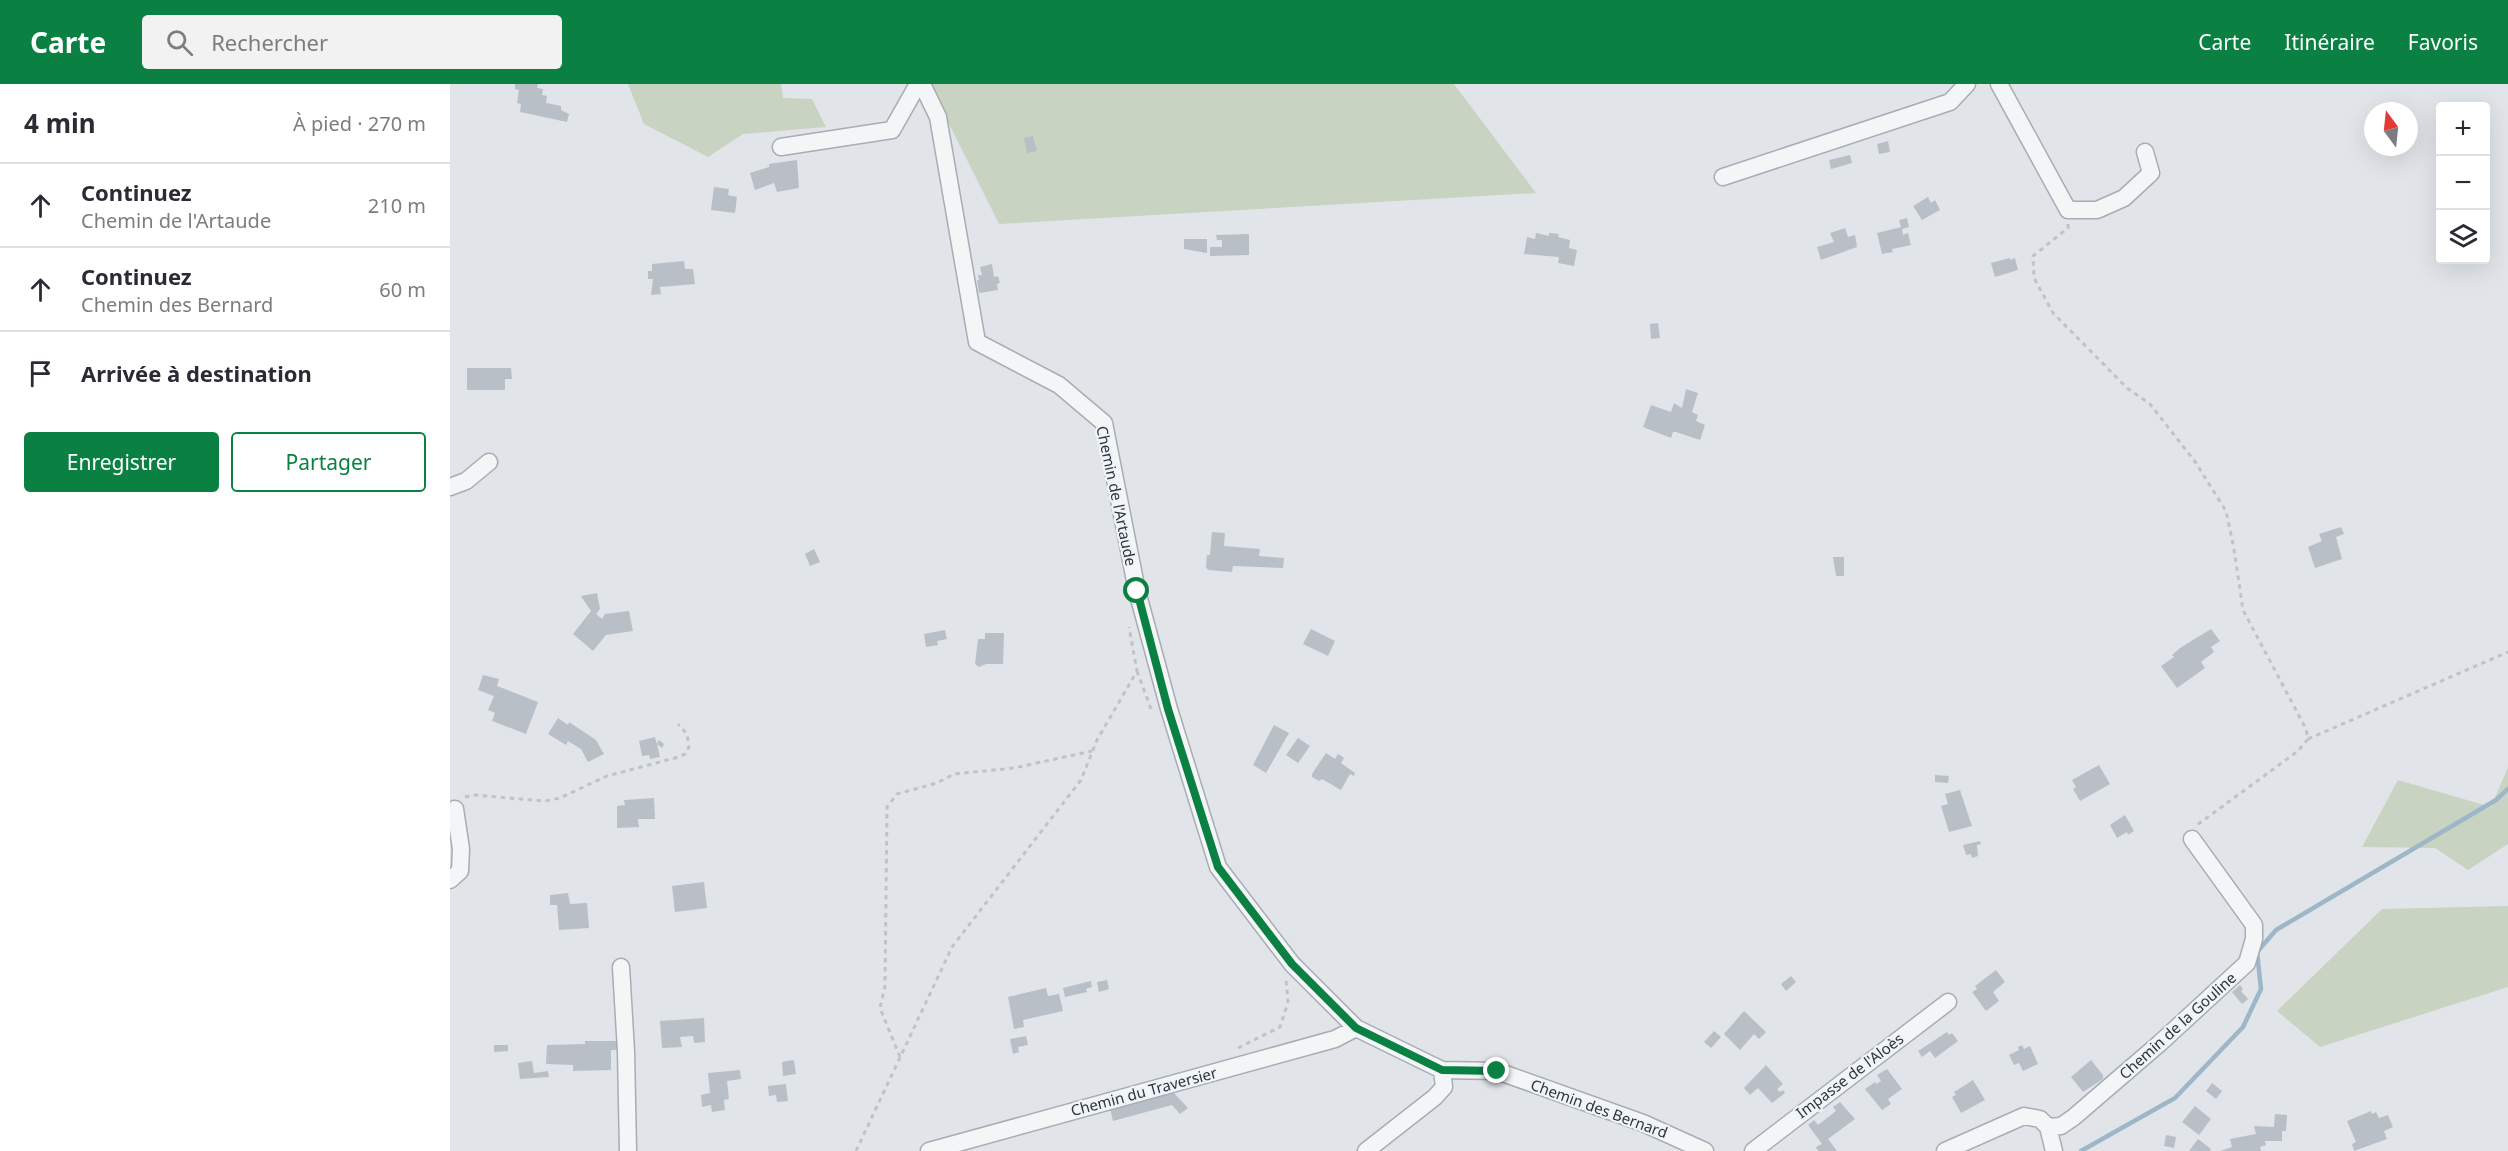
<!DOCTYPE html>
<html lang="fr">
<meta charset="utf-8">
<style>
:root{--surface:#fff;--page:#f2f2f3;--text:#2b2b33;--muted:#7c7c81;--line:#e1e1e2;--accent:#0b8043}
body{margin:0;font-family:"Noto Sans",sans-serif;background:var(--page);color:var(--text)}
.controls{position:absolute;right:18px;top:18px;display:grid;overflow:hidden;border-radius:6px;box-shadow:0 6px 24px #0002}
.controls button{width:54px;height:54px;display:grid;place-items:center;padding:0;border:0;border-bottom:2px solid var(--line);background:var(--surface);color:var(--text);font:30px sans-serif}
.compass{position:absolute;left:1914px;top:18px;width:54px;height:54px;border-radius:50%;background:var(--surface);box-shadow:0 6px 24px #0002;rotate:345deg}
.stop{position:absolute;width:18px;height:18px;margin:-14px;border:4px solid #0b8043;border-radius:50%;background:#fff}
.stop.end{background:#0b8043;border-color:#fff;box-shadow:0 2px 6px #0008}
.list{margin:0;padding:0;list-style:none}
h2{display:flex;justify-content:space-between;align-items:center;height:78px;margin:0;padding:0 24px;font-size:26px}
h2 small{font-size:20px;font-weight:400;color:var(--muted)}
.list li{display:grid;grid-template-columns:39px 1fr auto;gap:18px;align-items:center;box-sizing:border-box;height:84px;padding:0 24px;border-top:2px solid var(--line)}
.list b{display:block;font-size:22px;white-space:nowrap}
.list p{margin:0;font-size:20px;white-space:nowrap;color:var(--muted)}
.list em{font-size:20px;font-style:normal;color:var(--muted)}
.actions{display:flex;gap:12px;padding:18px 24px}
.actions a{flex:1;padding:14px 0;border:2px solid var(--accent);border-radius:6px;text-align:center;font-size:21px;color:var(--accent)}
.actions .main{background:var(--accent);color:#fff}
.icon{flex:none;width:33px;height:33px;fill:none;stroke:currentColor;stroke-width:2;stroke-linecap:round;stroke-linejoin:round}
.map{position:relative;flex:none;width:2058px;height:1067px;overflow:hidden}
header{display:flex;align-items:center;gap:36px;box-sizing:border-box;height:84px;padding:0 30px;background:var(--accent);color:#fff}
header strong{font-size:28px}
nav{display:flex;gap:33px;margin-inline-start:auto;font-size:21px}
.search{width:420px;height:54px;background:var(--page);display:flex;align-items:center;gap:15px;box-sizing:border-box;padding:0 21px;border-radius:6px;color:var(--muted);font-size:22px}
main{display:flex}
aside{flex:1;background:var(--surface)}
.map>svg:first-child{display:block}
.green{fill:#c8d3c2}
.lines{fill:none;stroke-linecap:round;stroke-linejoin:round}
.stream{stroke:#9db7c8;stroke-width:4.5}
.building{fill:#b8bfc6}
.minor-casing{stroke:#a6adb3;stroke-width:19}
.path{stroke:#bfc3c7;stroke-width:3;stroke-dasharray:4.5 4.5;stroke-linecap:butt}
.minor{stroke:#f3f5f7;stroke-width:16}
.route{stroke:#0b8043;stroke-width:8}
.labels{text-anchor:middle;stroke-width:4.5;stroke-linejoin:round;paint-order:stroke}
.street-label{font-size:15px;fill:#2a3540;stroke:#f0f4f7}
</style>
<header>
<strong>Carte</strong>
<div class="search"><svg class="icon" aria-label="search" viewBox="0 0 24 24"><circle cx="10" cy="10" r="6"/><path d="M15 15l6 6"/></svg>Rechercher</div>
<nav><a>Carte</a><a>Itinéraire</a><a>Favoris</a></nav>
</header>
<main>
<aside>
<h2>4 min<small>À pied · 270 m</small></h2>
<ul class="list">
<li><svg class="icon" aria-label="ahead" viewBox="0 0 24 24"><path d="M12 20V5M6 11l6-6 6 6"/></svg><div><b>Continuez</b><p>Chemin de l'Artaude</p></div><em>210 m</em></li>
<li><svg class="icon" aria-label="ahead" viewBox="0 0 24 24"><path d="M12 20V5M6 11l6-6 6 6"/></svg><div><b>Continuez</b><p>Chemin des Bernard</p></div><em>60 m</em></li>
<li><svg class="icon" aria-label="arrive" viewBox="0 0 24 24"><path d="M6 21V4h12l-3 4 3 4H6"/></svg><div><b>Arrivée à destination</b></div></li>
</ul>
<div class="actions"><a class="main">Enregistrer</a><a>Partager</a></div>
</aside>
<div class="map">
<svg width="2058" height="1067" viewBox="0 0 2058 1067">
<rect width="100%" height="100%" fill="#e1e5e9"/>
<!-- green -->
<path class="green" d="M178,0H331L333,14L362,15L376,43L293,50L258,73L194,40Z
M479,0H1004L1086,109L549,140Z
M2058,683V760L2018,786L1985,764L1912,763L1948,696L2041,723Z
M2058,822V903L1870,963L1827,927L1932,825Z"/>
<g class="lines">
<!-- stream -->
<path class="stream" d="M1631,1067L1725,1014L1793,943L1811,905L1807,868L1826,846L2046,716L2058,705"/>
</g>
<!-- building -->
<path class="building" d="M65,0H88L87,4L93,5L92,11L97,12L96,19L111,22V26L119,30L117,38L70,28L71,20L67,19L69,6L65,5Z
M583,52L587,67L577,69L574,54Z
M1438,57L1440,68L1429,70L1427,60Z
M1400,71L1402,79L1381,85L1379,76Z
M347,76L349,104L327,108L324,99L305,106L300,89L319,83V80Z
M264,103L279,105L278,111L287,113L285,129L261,126Z
M1478,113L1481,119L1485,116L1490,126L1472,136L1463,122Z
M1457,134L1459,143L1452,145L1453,151L1458,149L1461,161L1442,165L1443,168L1432,170L1427,149L1451,143L1449,136Z
M1395,144L1398,153L1405,151L1407,163L1371,176L1367,163L1384,158L1380,149Z
M1086,149L1099,152V149L1109,150L1108,153L1120,156L1119,164L1127,166L1124,182L1108,179L1109,173L1074,170L1077,153L1085,155Z
M799,150V171L760,172V163H772V156H767L766,151Z
M734,155H757V169L734,165Z
M1560,174V176L1565,174L1568,186L1545,193L1541,179Z
M234,177L235,185H243L245,200L210,203L211,210L201,211L203,195H198V187H202V180Z
M542,180L544,193L548,192L550,199L547,200L548,206L529,209L527,196H529L528,191H532L530,183Z
M1208,239L1210,254L1201,255L1200,240Z
M17,284H61L62,295H55V306H17Z
M1236,305L1248,309L1242,328L1248,331L1246,337L1255,341L1250,356L1226,348H1223L1221,354L1193,343L1201,321L1221,328L1224,319L1232,324Z
M1891,443L1894,450L1886,453L1892,475L1865,484L1858,463L1872,457L1869,450Z
M762,448L775,449L774,462L810,465L809,472L834,474L833,484L783,482L782,488L758,486L756,483L757,471H760Z
M364,465L370,478L360,482L355,470Z
M1383,473H1394V492H1386Z
M147,509L150,525L146,530L152,535L155,530L179,527L183,547L156,551L143,567L123,550L141,527L131,512Z
M861,545L885,557L878,572L853,560Z
M1761,545L1770,557L1761,563L1764,568L1751,578L1755,584L1727,604L1711,582L1724,573L1722,571L1730,564Z
M495,546L497,555L487,557L488,561L476,563L474,550Z
M535,549H554L553,580H536L529,583L525,580L528,555H535Z
M33,591L49,595L47,602L88,618L76,650L42,637L45,629L38,626L44,612L28,606Z
M108,634L118,641L119,638L146,656L154,670L138,678L131,665L118,657L116,661L98,650Z
M824,641L839,649L816,689L803,681Z
M205,653L207,660L209,656L214,660L212,664L207,660L210,673L200,675L199,671L192,672L189,657Z
M848,654L860,662L848,679L836,671Z
M876,669L885,675L888,670L894,674L891,679L905,689L904,692L900,690L891,706L872,695L869,697L862,693V690Z
M1649,681L1660,700L1630,717L1623,705L1626,703L1622,696Z
M1485,691L1499,692L1498,699L1485,698Z
M1510,706L1522,742L1499,748L1491,722L1498,720L1495,710Z
M204,714L205,735H188L189,743L167,744V722L175,721L174,716Z
M1675,731L1684,747L1678,751L1677,748L1667,754L1660,741Z
M1530,757L1531,760L1527,761L1528,772L1522,774L1521,770L1516,771L1513,761Z
M254,798L257,824L225,828L222,802Z
M118,809L120,820L137,819L139,844L109,846L107,821H100V811Z
M1546,886L1555,898L1543,908L1549,917L1536,927L1522,908L1527,905L1525,902Z
M1341,892L1346,898L1336,907L1331,900Z
M657,896L659,905L649,908L647,898Z
M641,897L642,903L636,905L637,908L615,913L613,904Z
M1790,901L1793,905L1791,907L1798,915L1792,920L1782,908Z
M596,904L598,912L609,910L613,927L573,936L574,943L564,945L558,913Z
M1294,927L1316,948L1309,955L1304,950L1290,966L1274,950Z
M254,934L255,958L244,959L243,952L230,953L232,963L212,964L210,937Z
M1264,947L1271,953L1261,964L1254,958Z
M1497,948L1499,951L1502,949L1508,957L1485,974L1480,967L1472,973L1468,967Z
M576,952L578,961L568,963L569,968L563,970L560,955Z
M135,957H168V966H161V986L123,987V981L96,980L97,961L135,960Z
M44,961H58V967L44,968Z
M1572,961L1574,965L1580,962L1588,980L1573,987L1569,979L1564,981L1559,971L1569,966L1568,963Z
M344,976L346,990L333,992L332,978Z
M1641,976L1653,991V995L1633,1008L1621,993Z
M82,977L84,989L98,987L99,993L70,995L68,979Z
M1316,981L1333,1000L1327,1005L1330,1008L1333,1006L1335,1009L1322,1019L1308,1004L1300,1011L1294,1004Z
M1437,985L1452,1005L1438,1015L1441,1020L1432,1026L1415,1005L1425,998L1426,1000L1431,997L1427,991Z
M290,986L291,995L277,997L279,1015L274,1016L275,1026L262,1028L261,1021L252,1023L251,1011L260,1009L258,989Z
M1523,996L1535,1016L1511,1029L1502,1013L1506,1011L1504,1008Z
M1762,999L1772,1007L1766,1015L1756,1007Z
M336,1000L338,1017L327,1018L326,1011L319,1012L318,1002Z
M722,1007L738,1024L730,1030L722,1021L663,1037L660,1024Z
M1390,1018L1405,1035L1378,1055L1387,1067H1368L1366,1063L1372,1060L1358,1041L1364,1036L1368,1041L1386,1027L1383,1023Z
M1745,1022L1761,1035L1749,1051L1732,1038Z
M1921,1027L1922,1030L1926,1028L1929,1034L1938,1031L1943,1043L1934,1047L1937,1055L1904,1067L1902,1060L1906,1058L1897,1037Z
M1825,1030L1837,1031L1836,1047H1832V1057H1815L1816,1061L1810,1063L1811,1067H1770L1782,1063L1780,1055L1806,1050L1804,1042L1824,1043Z
M1716,1051L1726,1053L1724,1064L1714,1062Z
M1748,1055L1761,1065L1760,1067H1739Z"/>
<g class="lines">
<!-- minor casing -->
<g class="minor-casing">
<path id="minor" d="M472,0L488,33L527,258L609,301L654,339L687,507L719,625L768,783L842,880L906,944L992,986L1047,987L1193,1039L1255,1067
M1549,0L1618,126H1647L1674,114L1701,89L1695,68
M331,63L442,46L468,0
M1273,93L1500,18L1517,0
M0,403L16,397L39,378
M0,796L10,787L11,765L5,725
M171,883L176,967L178,1067
M1598,1043L1611,1042L1624,1033L1710,959L1797,879L1804,855V841L1742,755
M479,1067L885,955L906,944
M916,1067L985,1013L994,1003L992,986
M1303,1067L1498,918
M1495,1067L1574,1032L1590,1035L1598,1043L1604,1067"/>
</g>
<!-- path -->
<path class="path" d="M1618,140V144L1583,172L1584,194L1603,229L1677,304L1700,320L1746,379L1776,427L1784,465L1793,526L1856,645L1858,655L1848,667L1747,741
M687,587L701,625
M1858,655L2058,568
M15,713L24,711L95,717L110,714L157,692L225,674L235,670L239,663L237,650L228,640
M788,964L830,943L838,918L836,896
M450,973L430,924L435,902L437,723L447,710L487,699L504,690L564,684L642,667
M406,1067L502,863L631,696L647,656L687,587L679,543"/>
<!-- minor -->
<use href="#minor" class="minor"/>
</g>
<g class="lines">
<!-- route -->
<path class="route" d="M687,507L718,625L768,783L842,880L906,944L992,986L1047,987"/>
</g>
<g class="labels">
<!-- street labels -->
<g class="street-label">
<text transform="translate(666 412) rotate(78)" y="5">Chemin de l'Artaude</text>
<text transform="translate(1728 942) rotate(-42)" y="5">Chemin de la Gouline</text>
<text transform="translate(1400 992) rotate(-37)" y="5">Impasse de l'Aloès</text>
<text transform="translate(694 1008) rotate(-15)" y="5">Chemin du Traversier</text>
<text transform="translate(1149 1025) rotate(20)" y="5">Chemin des Bernard</text>
</g>
</g>
</svg>
<div class="controls">
<button>+</button>
<button>−</button>
<button><svg class="icon" aria-label="layers" viewBox="0 0 24 24"><path d="M12 4l9 5-9 5-9-5zM3 14l9 5 9-5"/></svg></button>
</div>
<svg class="compass" viewBox="-18 -18 36 36"><path d="M0-13l5 13h-10z" fill="#e53935"/><path d="M0 13l5-13h-10z" fill="#7c7c81"/></svg>
<div class="stop" style="left:687px;top:507px"></div>
<div class="stop end" style="left:1047px;top:987px"></div>
</div>
</main>
